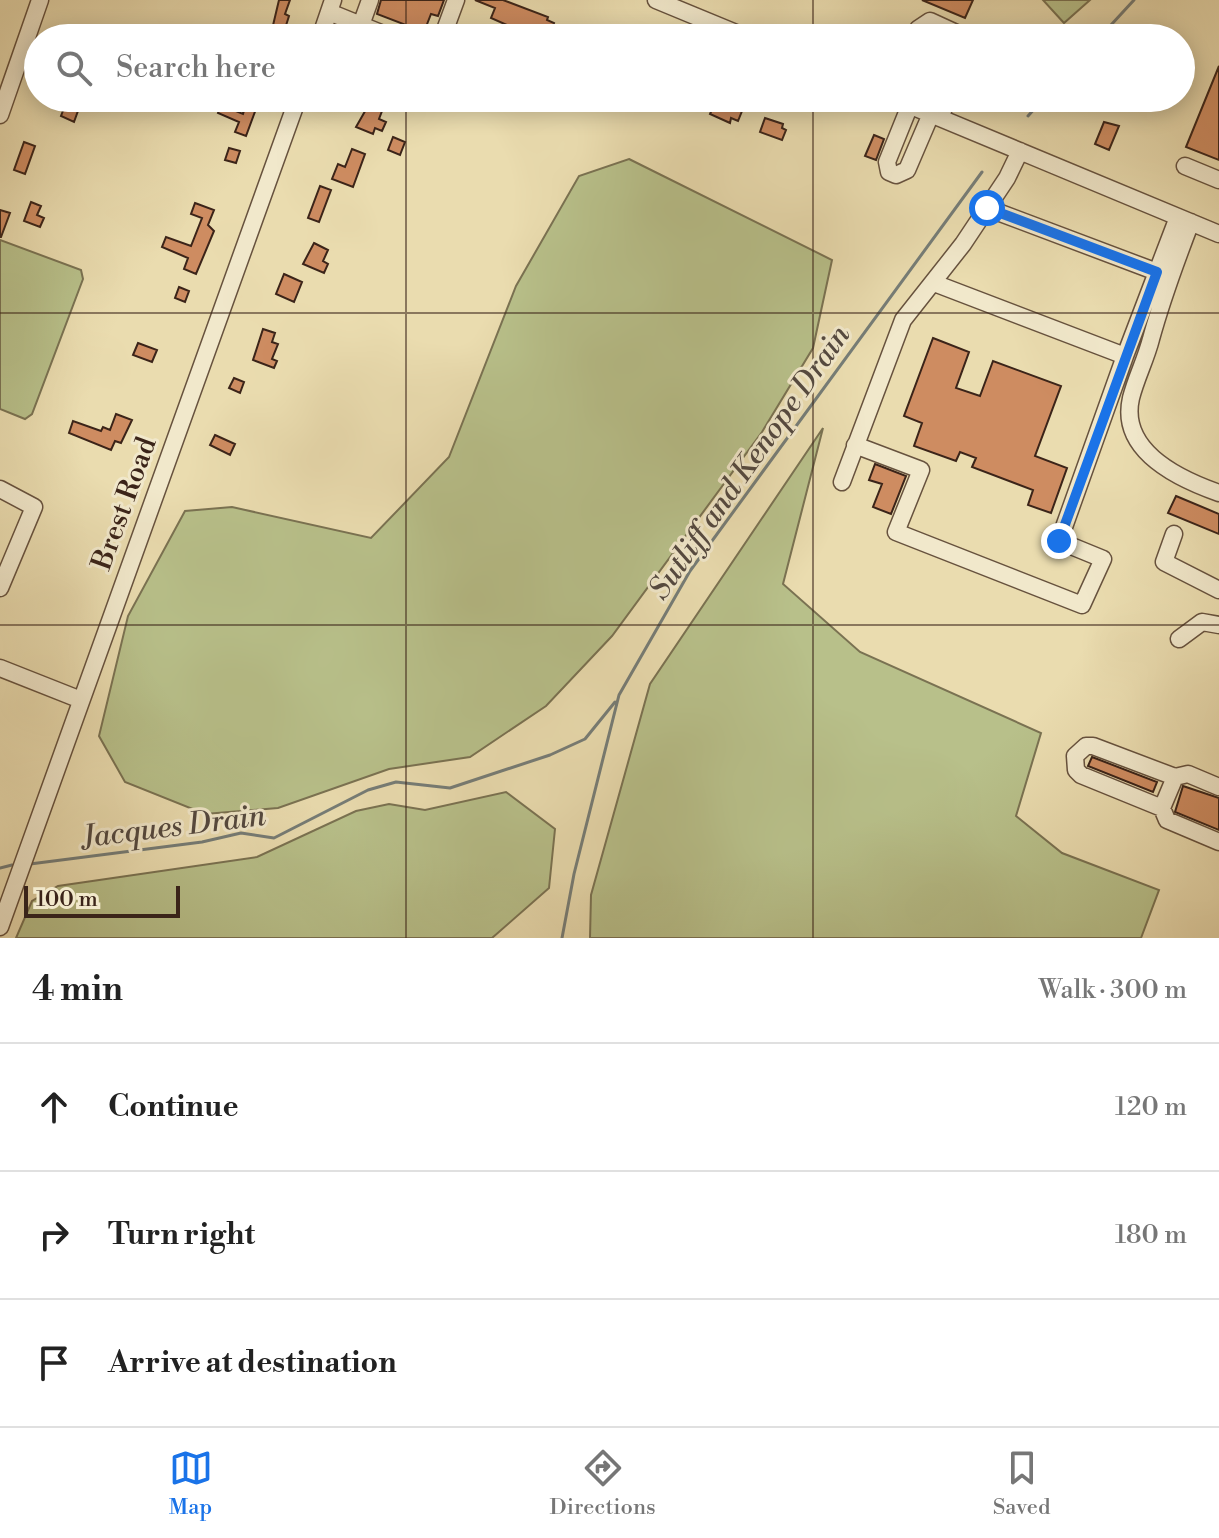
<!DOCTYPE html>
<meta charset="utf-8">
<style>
:root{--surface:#fff;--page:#f2f2f2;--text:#222;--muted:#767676;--line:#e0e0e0;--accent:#1a73e8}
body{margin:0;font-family:"Libre Bodoni",serif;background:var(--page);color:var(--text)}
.scale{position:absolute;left:24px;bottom:20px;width:156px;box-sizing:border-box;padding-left:8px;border:4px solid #3b2419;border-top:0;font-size:22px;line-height:28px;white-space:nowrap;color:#3b2419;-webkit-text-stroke:6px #f1e8cb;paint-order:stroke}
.stop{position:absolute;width:24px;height:24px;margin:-18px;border:6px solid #1a73e8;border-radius:50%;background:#fff}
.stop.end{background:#1a73e8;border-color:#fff;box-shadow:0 2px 8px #0008}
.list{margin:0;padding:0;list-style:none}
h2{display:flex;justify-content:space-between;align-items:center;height:104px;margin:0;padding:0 32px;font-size:34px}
h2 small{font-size:26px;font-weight:400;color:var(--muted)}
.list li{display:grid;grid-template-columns:52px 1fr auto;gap:24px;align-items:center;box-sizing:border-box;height:128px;padding:0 32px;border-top:2px solid var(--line)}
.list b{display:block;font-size:30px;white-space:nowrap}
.list em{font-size:26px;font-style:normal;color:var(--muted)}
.icon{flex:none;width:44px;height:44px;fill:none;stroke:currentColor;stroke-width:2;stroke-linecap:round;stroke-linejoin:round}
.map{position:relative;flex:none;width:1219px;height:938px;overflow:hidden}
.search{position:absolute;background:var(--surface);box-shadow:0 4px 20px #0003;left:24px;right:24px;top:24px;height:88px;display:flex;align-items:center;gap:20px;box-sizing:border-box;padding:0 28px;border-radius:44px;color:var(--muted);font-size:30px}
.sheet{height:488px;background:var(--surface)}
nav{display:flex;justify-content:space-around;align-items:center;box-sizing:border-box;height:112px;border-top:2px solid var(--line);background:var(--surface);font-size:22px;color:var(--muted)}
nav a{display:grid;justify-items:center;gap:4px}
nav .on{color:var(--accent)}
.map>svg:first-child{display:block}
.green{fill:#b8c08a;stroke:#7a7252;stroke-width:2}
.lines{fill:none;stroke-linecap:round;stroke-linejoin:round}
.stream{stroke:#767d77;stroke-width:3}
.building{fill:#ce8c61;stroke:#3b2419;stroke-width:2}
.minor-casing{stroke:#67523e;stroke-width:19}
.minor{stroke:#f1e8cb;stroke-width:16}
.route{stroke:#1a73e8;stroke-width:10}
.grid{fill:none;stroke:#3b2419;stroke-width:2;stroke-opacity:0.55}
.labels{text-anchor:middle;stroke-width:6;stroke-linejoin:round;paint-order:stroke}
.street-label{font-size:28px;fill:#3b2419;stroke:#f1e8cb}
.water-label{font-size:30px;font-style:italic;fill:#544940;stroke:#f1e8cb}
</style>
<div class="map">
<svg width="1219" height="938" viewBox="0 0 1219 938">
<rect width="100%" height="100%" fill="#eadcaf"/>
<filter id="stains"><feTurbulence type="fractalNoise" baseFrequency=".0025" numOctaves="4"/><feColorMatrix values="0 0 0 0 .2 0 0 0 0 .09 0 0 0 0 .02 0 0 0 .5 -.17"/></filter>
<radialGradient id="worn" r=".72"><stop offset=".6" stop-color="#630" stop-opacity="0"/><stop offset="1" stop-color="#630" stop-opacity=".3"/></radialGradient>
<!-- green -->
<path class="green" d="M1043,0H1090L1064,23Z
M629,159L832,260L813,348L762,432L612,636L546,706L470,757L389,769L278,808L205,814L125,782L99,736L128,616L185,511L232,507L371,538L449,457L516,286L579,176Z
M0,240L81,270L83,279L32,414L25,419L0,409Z
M823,428L783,584L860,652L1041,733L1016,816L1062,853L1159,890L1141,938H590L591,895L650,684Z
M506,792L555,829L549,888L492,938H16L32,901L58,886L257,857L356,811L389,804L425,810Z"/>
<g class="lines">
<!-- stream -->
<path class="stream" d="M1099,38L1134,0
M1028,116L1044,98
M30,864L202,842L241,833L274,838L368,790L396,782L450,788L550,755L585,739L615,702
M0,868L12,865
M562,938L574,874L619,695L690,571L982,172"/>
</g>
<!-- building -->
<path class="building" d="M279,0H290L285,14L289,16L282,38H270Z
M381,0H444L438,16L431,14L424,32L377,14Z
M475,0H503L548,17L547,20L554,23L549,38L525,33L524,38H515L518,30L491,18L495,8Z
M922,0H973L965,18Z
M1219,66V160L1186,147Z
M248,98H260L246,136L235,132L239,122L218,113L221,105L243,114Z
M716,100L742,111L738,121L731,118L730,123L710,114Z
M66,103L79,108L74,122L61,116Z
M368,106L382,111L379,119L386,122L382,131L375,128L373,134L356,127Z
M765,118L783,124L782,128L786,130L782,140L760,132Z
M1104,122L1119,126L1109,150L1095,144Z
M874,135L884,139L876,160L865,156Z
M393,137L405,142L400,155L388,150Z
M24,142L35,146L25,174L14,170Z
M229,148L240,151L236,163L225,160Z
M352,149L365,154L353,187L332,179L338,164L345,167Z
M320,186L331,190L319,222L308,218Z
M31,202L41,206L37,215L44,218L40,227L24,221Z
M195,203L214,210L208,225L214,231L196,274L184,269L188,258L162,247L166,237L191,246L202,218L191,214Z
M0,210L10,213L1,237H0Z
M314,243L328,250L323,261L328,264L324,273L303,264Z
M284,274L302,282L294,302L276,294Z
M179,287L189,291L185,302L175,298Z
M263,329L275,333L272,342L278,344L272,359L277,361L274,368L253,360Z
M933,338L969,352L956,388L980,396L993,361L1061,386L1035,456L1067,468L1051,513L1028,505L1033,490L972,467L976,458L960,452L956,461L914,446L922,423L904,416Z
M138,343L157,350L152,362L133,355Z
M234,378L244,382L240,393L229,388Z
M116,414L132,420L121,443L115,441L111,450L69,433L73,421L101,431L103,427L110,430Z
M215,435L235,444L230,455L210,445Z
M875,464L906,476L891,514L873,507L882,484L869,480Z
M1176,496L1219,514V534L1168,513Z
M1092,757L1157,782L1153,792L1088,766Z
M1183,786L1219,798V830L1175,812Z"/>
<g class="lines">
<!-- minor casing -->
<g class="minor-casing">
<path id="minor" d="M656,0L748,38
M329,12L361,25L370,0
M361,25L393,38
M320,38L333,0
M442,38L456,0
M913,38L918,29L930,21L967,38
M892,98L1219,234
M910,105L887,162L889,172L896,175L907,170L931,114
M0,115L40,0
M940,118L948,98
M1185,166L1219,180
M987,208L1157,272L1178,217
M1191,222C1176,261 1162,299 1151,339C1146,359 1136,378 1131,398C1119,451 1179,479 1219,493
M934,283L1125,356L1157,272
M855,445L921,470L896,532L1082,605L1103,559L1059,541L1125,356
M842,482L903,320L963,244L1007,178L1020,151
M0,489L34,507L0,588
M1174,534L1164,562L1219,590
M1179,639L1202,622L1219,625
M0,668L81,700
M1219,787L1188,774L1175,777L1162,808L1167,820L1219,842
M1162,808L1081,775L1076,770L1075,756L1086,746H1093L1175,777
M0,927L298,98"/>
</g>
<!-- minor -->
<use href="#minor" class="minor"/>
</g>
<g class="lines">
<!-- route -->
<path class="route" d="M987,208L1157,272L1059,541"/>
</g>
<!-- grid -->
<path class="grid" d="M406,0V38M813,0V38M406,98V938M813,98V938M0,313H1219M0,625H1219"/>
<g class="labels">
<!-- street labels -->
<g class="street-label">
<text transform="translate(123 503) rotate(-70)" y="10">Brest Road</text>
</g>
<!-- water labels -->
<g class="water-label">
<text transform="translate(749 462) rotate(-55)" y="10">Sutliff and Kenope Drain</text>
<text transform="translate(174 826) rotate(-7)" y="10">Jacques Drain</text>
</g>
</g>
<rect width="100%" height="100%" filter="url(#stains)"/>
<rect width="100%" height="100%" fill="url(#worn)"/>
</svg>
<div class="scale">100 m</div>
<div class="stop" style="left:987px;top:208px"></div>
<div class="stop end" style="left:1059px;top:541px"></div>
<div class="search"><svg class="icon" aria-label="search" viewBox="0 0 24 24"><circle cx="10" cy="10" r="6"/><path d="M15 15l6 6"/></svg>Search here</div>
</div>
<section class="sheet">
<h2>4 min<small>Walk · 300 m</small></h2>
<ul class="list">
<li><svg class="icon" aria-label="ahead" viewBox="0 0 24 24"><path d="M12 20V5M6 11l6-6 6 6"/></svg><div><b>Continue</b></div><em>120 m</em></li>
<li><svg class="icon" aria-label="right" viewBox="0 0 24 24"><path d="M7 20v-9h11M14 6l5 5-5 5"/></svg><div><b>Turn right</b></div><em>180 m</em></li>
<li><svg class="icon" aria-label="arrive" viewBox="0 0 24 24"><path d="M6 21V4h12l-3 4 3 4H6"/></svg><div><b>Arrive at destination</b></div></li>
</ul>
</section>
<nav>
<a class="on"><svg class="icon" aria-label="map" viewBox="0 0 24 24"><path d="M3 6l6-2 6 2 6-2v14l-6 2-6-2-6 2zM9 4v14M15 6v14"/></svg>Map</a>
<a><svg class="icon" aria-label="directions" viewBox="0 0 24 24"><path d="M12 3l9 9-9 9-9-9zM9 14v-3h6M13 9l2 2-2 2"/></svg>Directions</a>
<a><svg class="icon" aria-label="saved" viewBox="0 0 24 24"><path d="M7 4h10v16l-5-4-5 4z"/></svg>Saved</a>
</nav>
